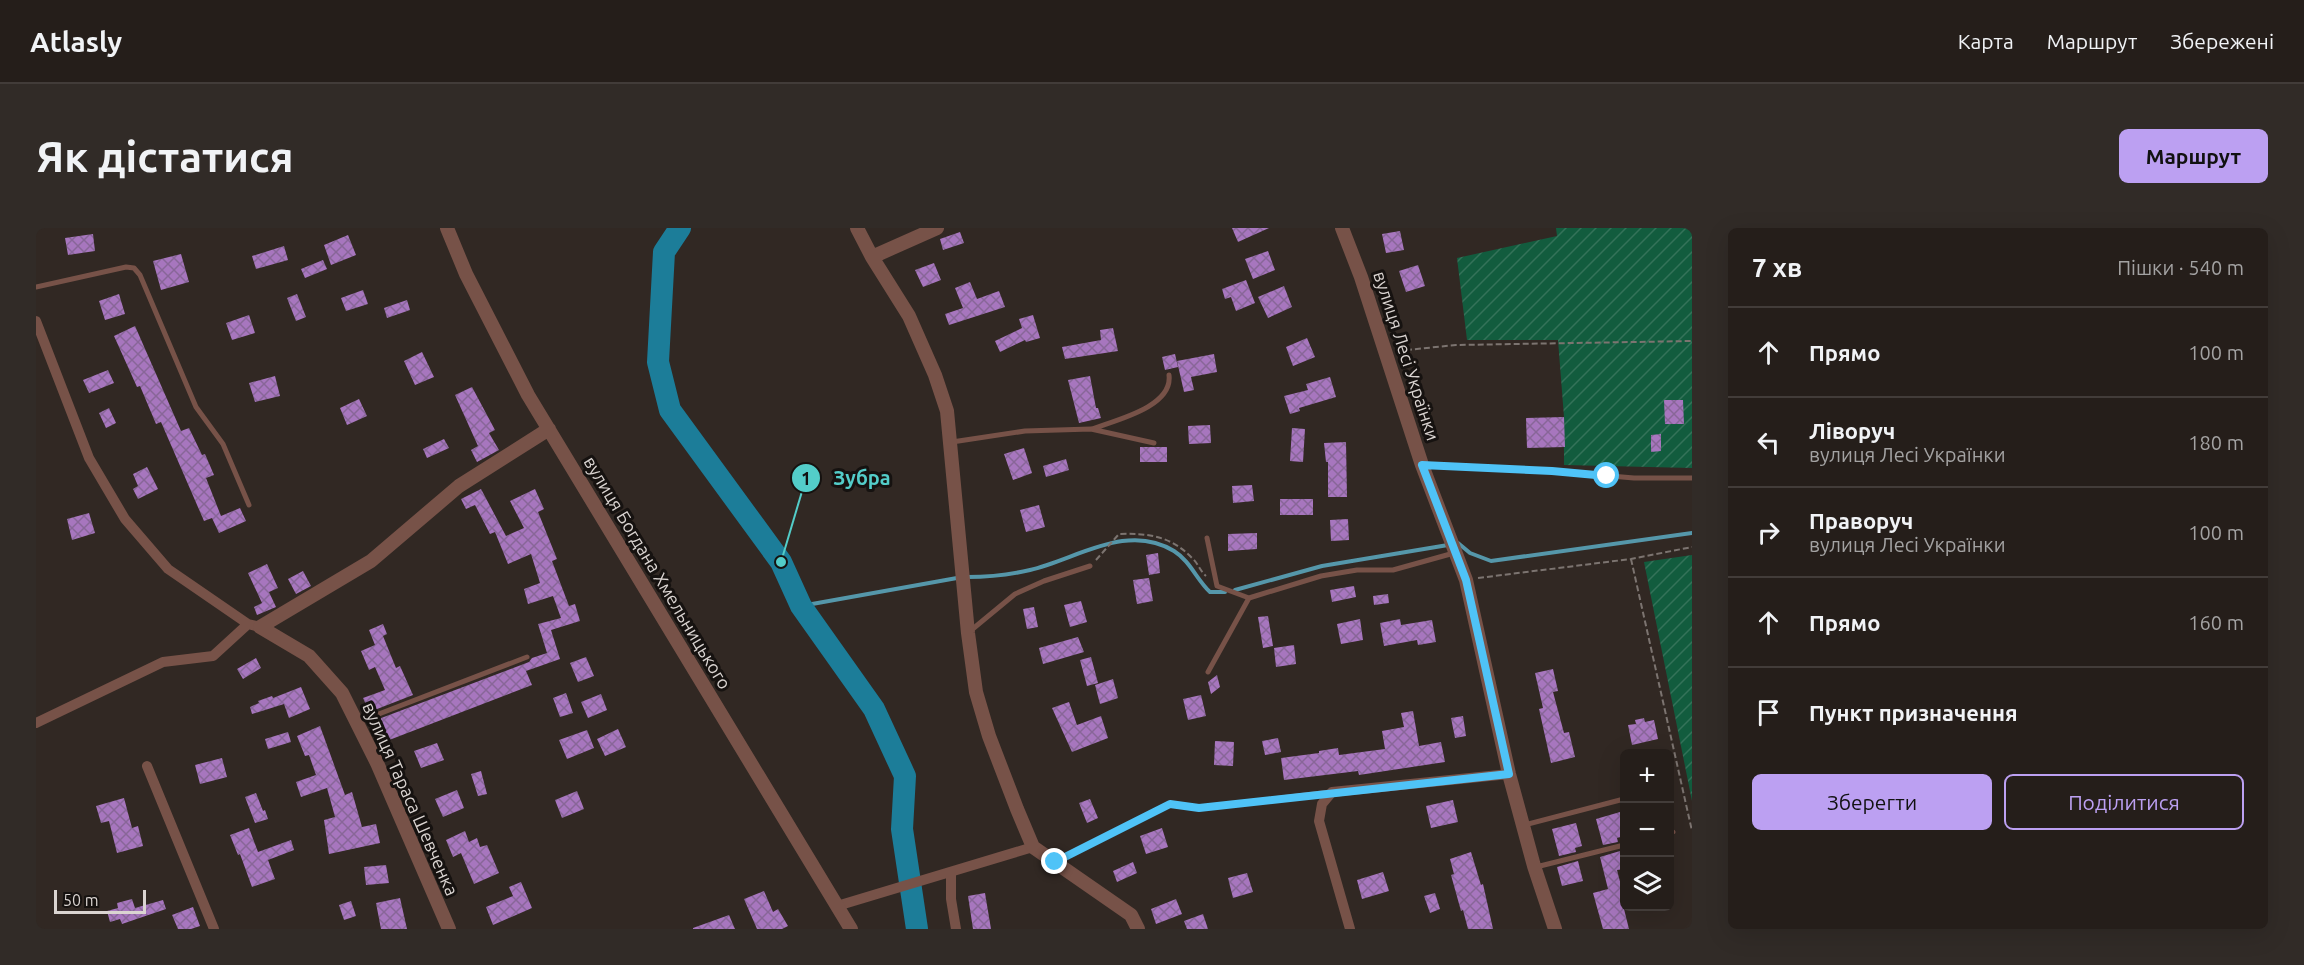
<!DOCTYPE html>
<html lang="uk">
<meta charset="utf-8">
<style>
:root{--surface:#251e1a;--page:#312b27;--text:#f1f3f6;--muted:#a3a2a2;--line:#423c39;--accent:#bca0f2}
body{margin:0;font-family:Ubuntu,sans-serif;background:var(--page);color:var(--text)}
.controls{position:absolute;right:18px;bottom:18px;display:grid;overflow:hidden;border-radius:9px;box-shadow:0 6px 24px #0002}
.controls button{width:54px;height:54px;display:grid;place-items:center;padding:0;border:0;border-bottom:2px solid var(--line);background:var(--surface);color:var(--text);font:30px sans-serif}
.scale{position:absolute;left:18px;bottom:15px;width:92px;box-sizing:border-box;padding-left:6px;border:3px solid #dad4d1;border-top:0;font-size:16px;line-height:21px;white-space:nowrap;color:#dad4d1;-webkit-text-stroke:4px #161210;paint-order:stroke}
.stop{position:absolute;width:18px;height:18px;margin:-14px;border:4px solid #4fc3f7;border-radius:50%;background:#fff}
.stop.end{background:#4fc3f7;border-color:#fff;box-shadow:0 2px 6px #0008}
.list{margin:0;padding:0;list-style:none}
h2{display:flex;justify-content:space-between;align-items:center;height:78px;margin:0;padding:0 24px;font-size:26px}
h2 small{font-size:20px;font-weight:400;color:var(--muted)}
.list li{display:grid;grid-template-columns:39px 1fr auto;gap:18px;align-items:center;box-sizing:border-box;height:90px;padding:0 24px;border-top:2px solid var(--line)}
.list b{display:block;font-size:22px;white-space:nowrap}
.list p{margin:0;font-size:20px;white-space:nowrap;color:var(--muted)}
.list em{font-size:20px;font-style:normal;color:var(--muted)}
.actions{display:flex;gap:12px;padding:18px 24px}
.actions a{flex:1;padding:14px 0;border:2px solid var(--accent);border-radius:9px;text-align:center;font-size:21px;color:var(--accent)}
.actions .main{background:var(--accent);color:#111}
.icon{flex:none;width:33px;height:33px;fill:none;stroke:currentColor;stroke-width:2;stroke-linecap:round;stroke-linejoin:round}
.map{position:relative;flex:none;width:1656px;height:701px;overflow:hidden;border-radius:9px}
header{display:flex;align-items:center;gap:36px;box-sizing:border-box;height:84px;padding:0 30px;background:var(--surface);border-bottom:2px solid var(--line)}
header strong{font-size:28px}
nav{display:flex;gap:33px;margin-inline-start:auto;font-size:21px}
.intro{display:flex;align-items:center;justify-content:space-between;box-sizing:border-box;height:144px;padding:0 36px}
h1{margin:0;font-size:42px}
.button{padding:15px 27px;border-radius:9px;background:var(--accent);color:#111;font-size:21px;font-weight:700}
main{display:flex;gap:36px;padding:0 36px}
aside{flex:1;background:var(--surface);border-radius:9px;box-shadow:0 6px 24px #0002}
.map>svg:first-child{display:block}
.garden{fill:url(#garden-furrows)}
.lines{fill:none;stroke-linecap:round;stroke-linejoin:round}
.stream{stroke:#5597aa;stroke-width:4}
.river{stroke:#1c7d99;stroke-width:22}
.building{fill:url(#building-cross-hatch)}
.path{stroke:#7c7470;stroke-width:2;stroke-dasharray:6 3;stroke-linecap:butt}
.service{stroke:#775248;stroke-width:5}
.minor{stroke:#775248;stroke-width:10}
.tertiary{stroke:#775248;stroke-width:14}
.route{stroke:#4fc3f7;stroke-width:8}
.labels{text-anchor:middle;stroke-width:6;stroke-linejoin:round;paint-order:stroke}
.street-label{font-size:18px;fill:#dad4d1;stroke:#161210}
.leader{fill:none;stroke:#53cdc9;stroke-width:2}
.callout-dot{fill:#53cdc9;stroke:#161210;stroke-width:2}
.mark-label{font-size:18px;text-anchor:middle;font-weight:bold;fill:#111}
.callout-label{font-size:20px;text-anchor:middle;font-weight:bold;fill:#53cdc9;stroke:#161210;stroke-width:6;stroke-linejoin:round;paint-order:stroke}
</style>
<header>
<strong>Atlasly</strong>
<nav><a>Карта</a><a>Маршрут</a><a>Збережені</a></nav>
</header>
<div class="intro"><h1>Як дістатися</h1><a class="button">Маршрут</a></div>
<main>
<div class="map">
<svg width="1656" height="701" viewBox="0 0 1656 701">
<defs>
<pattern id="garden-furrows" width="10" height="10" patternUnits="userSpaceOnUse" patternTransform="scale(1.5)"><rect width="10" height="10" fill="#125c3e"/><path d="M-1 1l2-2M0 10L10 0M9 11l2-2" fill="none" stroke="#347259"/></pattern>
<pattern id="building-cross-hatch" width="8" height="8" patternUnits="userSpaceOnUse" patternTransform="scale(1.5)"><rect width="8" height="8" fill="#a776be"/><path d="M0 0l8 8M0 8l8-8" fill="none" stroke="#886698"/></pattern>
</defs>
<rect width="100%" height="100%" fill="#312823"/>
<!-- garden -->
<path class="garden" d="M1520,0H1656V240L1528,237V189L1522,112H1431L1421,30L1521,8Z
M1656,327V573L1608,334Z"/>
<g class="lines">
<!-- stream -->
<path class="stream" d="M1422,315L1434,325L1455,333L1656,305
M931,349C952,349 973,347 994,342C1041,331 1091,294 1138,323C1154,333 1161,352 1174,364H1189
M1199,362L1286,338L1412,317
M765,378L921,350"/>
<!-- river -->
<path class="river" d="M644,0L628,24L622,134L634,182L745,334L765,378L838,481L869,548L866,601L881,701"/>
</g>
<!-- building -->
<path class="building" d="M1196,0H1233L1202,14Z
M1364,3L1368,22L1350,25L1346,6Z
M924,4L928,15L907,22L904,11Z
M57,6L59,23L32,27L29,10Z
M312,7L320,27L295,37L288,17Z
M248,18L252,32L220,41L216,28Z
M1232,23L1239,42L1217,51L1209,31Z
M145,26L153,54L125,62L117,33Z
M287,32L291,41L269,50L265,41Z
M898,35L905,52L887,59L879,42Z
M1382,37L1389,58L1370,64L1363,43Z
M1210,52L1219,75L1200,83L1195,69L1189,71L1186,61Z
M934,54L941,71L963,63L969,79L913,97L909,86L927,80L919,60Z
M1248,58L1256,79L1232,90L1222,69Z
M327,62L332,76L310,83L305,70Z
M83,66L89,86L69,92L63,73Z
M261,66L270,89L260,93L251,70Z
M371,72L374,82L351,90L348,80Z
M213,87L219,105L196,112L190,95Z
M997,87L1004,110L990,114L989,112L964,124L959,113L986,100L983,91Z
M99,98L145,203L153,200L166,227L169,226L178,247L170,250L185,288L204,280L210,293L183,305L176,290L168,293L125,194L120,196L104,158L101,159L78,108Z
M1077,100L1082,123L1029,131L1026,119L1065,112L1064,102Z
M1271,110L1279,129L1257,138L1250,119Z
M386,124L398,149L379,157L368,133Z
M1139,126L1142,139L1129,142L1126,129Z
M1178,126L1181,144L1155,149L1158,162L1148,164L1141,133Z
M72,142L78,155L53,165L47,152Z
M239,148L244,168L219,174L213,155Z
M1054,148L1060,180H1062L1065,190L1043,195L1032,152Z
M1294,149L1300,169L1263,180L1264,183L1254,186L1248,168L1272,162L1270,156Z
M436,159L459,202L453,205L463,222L441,234L435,222L442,218L419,167Z
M323,171L331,188L311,197L304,180Z
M1628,172H1647L1648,196H1629Z
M73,180L80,195L70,200L63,185Z
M1528,189L1529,219L1491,220L1490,190Z
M1174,197L1175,215L1153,216L1152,198Z
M1256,200L1269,201L1267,234L1254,233Z
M1625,206V223L1615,224V207Z
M408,211L413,220L391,230L387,221Z
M1310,214L1311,269H1292V234H1290L1288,215Z
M1104,219H1131V234H1104Z
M988,220L996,245L977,252L968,226Z
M1030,231L1033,242L1010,249L1007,238Z
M111,239L122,261L102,271L97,261L102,258L97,246Z
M1216,257L1218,273L1197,275L1196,258Z
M445,261L470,308L488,300L474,273L499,261L508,281L502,284L521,331L516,333L533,378L539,376L544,393L515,402L524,431L490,443L496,457L348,514L340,492L493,434L496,430L511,425L502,396L525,390L517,368L492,376L488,361L504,355L495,326L472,336L459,304L454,306L439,277L430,281L425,271Z
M1244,271H1277V287H1244Z
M1003,277L1009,299L990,304L984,282Z
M53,285L59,305L36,312L31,291Z
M1312,291L1313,312L1295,313L1294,292Z
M1221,305V321L1192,323V306Z
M1122,325L1124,345L1113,347L1110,327Z
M231,336L242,360L233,364L240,379L221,387L218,379L226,375L212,345Z
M267,343L275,358L260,366L252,351Z
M1113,350L1117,373L1101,376L1097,352Z
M1318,358L1320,369L1296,374L1294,362Z
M1352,366L1353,375L1338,377L1337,368Z
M1045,373L1051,394L1034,399L1028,377Z
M998,379L1002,399L991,401L987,381Z
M1232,388L1237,418L1227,420L1222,389Z
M1324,391L1327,412L1305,416L1301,396Z
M1364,391L1365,397L1396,392L1400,414L1382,417L1381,412L1348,418L1344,395Z
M347,396L351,406L347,408L360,440L364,438L377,467L336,483L335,480L332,481L327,470L349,462L339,439L333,442L325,423L339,417L333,402Z
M1042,409L1048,424L1007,436L1003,420Z
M1258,417L1260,436L1240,439L1238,420Z
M550,429L558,448L542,454L534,435Z
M1055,429L1062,455L1051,458L1044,432Z
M220,430L225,440L207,451L201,441Z
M1517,441L1522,463L1517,464L1528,505L1533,504L1539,529L1515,535L1503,481L1507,480L1499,445Z
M1181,447L1184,459L1175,466L1172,454Z
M1077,451L1082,470L1064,476L1059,457Z
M265,459L274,481L253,490L248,476L216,486L214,479L223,475L222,473L236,468L237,470Z
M530,465L537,485L524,489L517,470Z
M565,466L571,482L552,490L545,474Z
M1165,467L1170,488L1152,492L1147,471Z
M1033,474L1041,497L1065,488L1072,510L1036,524L1016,480Z
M1377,483L1383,518L1405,514L1409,534L1323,547L1322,543L1248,552L1245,530L1283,525V523L1302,520L1303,527L1349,521L1346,503L1368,499L1365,485Z
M1427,488L1430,508L1419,510L1415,490Z
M1608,490L1609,494L1618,492L1622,511L1596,517L1592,497L1600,496L1599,492Z
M284,498L309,567L316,564L326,599L340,596L344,615L293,626L288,592L299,589L291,560L265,569L260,554L280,547L273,527L269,528L261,508Z
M582,501L590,519L569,528L561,511Z
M551,502L558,520L531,531L523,512Z
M252,504L255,514L232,521L229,511Z
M1242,510L1245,524L1229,527L1226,513Z
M1179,513L1198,514L1197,538L1178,537Z
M401,515L408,532L385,540L378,523Z
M186,530L191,549L164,556L159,537Z
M445,543L451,566L442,568L435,546Z
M421,562L428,580L407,589L399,571Z
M541,563L548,581L526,590L519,572Z
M220,565L227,583L229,582L232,591L219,595L209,569Z
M88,570L96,600L102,598L107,618L81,625L73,593L65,595L60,578Z
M1054,571L1062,590L1051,595L1043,575Z
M1417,572L1422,594L1395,600L1390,578Z
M1584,584L1588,608L1581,610L1582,614L1567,617L1560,591Z
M1540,595L1546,618L1539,620L1540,624L1523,628L1516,601Z
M213,600L222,624L255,612L258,622L232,632L239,651L216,659L204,626L202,627L194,607Z
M1126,600L1132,619L1110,626L1104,608Z
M429,603L433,614L441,610L444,619L451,617L463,645L438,656L425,625L417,629L410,612Z
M1584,623L1588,641L1581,642L1588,669V681L1593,701H1567L1557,665L1572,661L1564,629Z
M1435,624L1445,657L1447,656L1457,701H1432L1427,682L1425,683L1415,647L1418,646L1414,631Z
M1542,633L1547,653L1526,658L1521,639Z
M1097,634L1101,645L1081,654L1077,643Z
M350,637L353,655L330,657L328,639Z
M1347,644L1353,663L1326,671L1321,652Z
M1211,645L1217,664L1197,670L1192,650Z
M485,654L496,680L457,697L450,679L477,668L473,659Z
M728,663L737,684L742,681L752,698L746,701H721L708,671Z
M949,665L955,701H937L932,668Z
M1399,665L1404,681L1394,685L1388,668Z
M364,670L371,701H345L340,675Z
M96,671L99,680L127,672L130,681L86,696L84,691L74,694L71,683L82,680L81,675Z
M1140,671L1146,686L1120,696L1115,681Z
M315,673L320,688L308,692L303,677Z
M157,679L164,698L155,701H142L136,687Z
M1167,686L1172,701H1151L1148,693Z
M693,687L699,701H657V700Z"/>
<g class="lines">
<!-- path -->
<path class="path" d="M1361,123L1420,117L1656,113
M1595,331L1656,603
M1060,332L1083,306C1112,305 1135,308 1156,330C1162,335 1164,343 1170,348
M1442,350L1595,331L1656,319"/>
<!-- service -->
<path class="service" d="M0,59L90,39L98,40L104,47L160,179L187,216L213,277
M1056,201C1080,192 1137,179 1133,147
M916,214L989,203L1055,201L1118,215
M1388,237L1516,243L1598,250H1656
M1171,310L1181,358L1213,370
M933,404L979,366L1008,353L1054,338
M1172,444L1213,370L1285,348L1321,342H1357L1418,325
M322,494L491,429
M1488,597L1588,571
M1634,605L1637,604
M1021,633L1134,576L1163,580L1294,564
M1500,639L1588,617"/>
<!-- minor -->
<path class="minor" d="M0,93L53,230L89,291L132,341L212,396L224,399
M0,495L127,434L177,428L212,396
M111,538L178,701
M915,645V671L920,701
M801,678L997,619
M1314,701L1283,593L1286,576L1296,564L1473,546"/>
<!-- tertiary -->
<path class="tertiary" d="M411,0L430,46L492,167L815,701
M821,0L836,29L873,88L899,147L911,183L932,405L940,464L953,508L981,581L997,619L1095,687L1102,701
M1306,0L1325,49L1386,237L1430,352L1473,546L1498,638L1519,701
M836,29L901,0
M413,701L341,535L306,465L273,428L224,399L335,333L423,258L513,201"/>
</g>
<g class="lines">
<!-- route -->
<path class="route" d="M1019,634L1134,576L1163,580L1473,546L1430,352L1386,237L1516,243L1571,248"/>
</g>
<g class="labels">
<!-- street labels -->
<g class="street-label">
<text transform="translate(1370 128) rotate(72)" y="6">вулиця Лесі Українки</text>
<text transform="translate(621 345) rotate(59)" y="6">вулиця Богдана Хмельницького</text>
<text transform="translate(374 571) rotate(66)" y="6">вулиця Тараса Шевченка</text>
</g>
</g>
<!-- callouts -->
<path class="leader" d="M745 334L770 250"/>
<g class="callout-dot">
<circle cx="745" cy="334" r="6"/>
<circle cx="770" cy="250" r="15"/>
</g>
<g class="mark-label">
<text x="770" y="257">1</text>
</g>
<g class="callout-label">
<text x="826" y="257">Зубра</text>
</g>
</svg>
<div class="controls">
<button>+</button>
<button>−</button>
<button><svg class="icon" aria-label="layers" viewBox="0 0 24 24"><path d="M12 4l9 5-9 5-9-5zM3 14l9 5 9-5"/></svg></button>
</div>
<div class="scale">50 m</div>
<div class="stop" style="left:1571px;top:248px"></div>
<div class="stop end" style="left:1019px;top:634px"></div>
</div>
<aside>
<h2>7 хв<small>Пішки · 540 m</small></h2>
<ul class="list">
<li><svg class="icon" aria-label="ahead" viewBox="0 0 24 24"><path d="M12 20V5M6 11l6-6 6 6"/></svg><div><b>Прямо</b></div><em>100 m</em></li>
<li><svg class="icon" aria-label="left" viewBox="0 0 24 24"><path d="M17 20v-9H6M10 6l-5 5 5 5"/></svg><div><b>Ліворуч</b><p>вулиця Лесі Українки</p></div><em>180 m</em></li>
<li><svg class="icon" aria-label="right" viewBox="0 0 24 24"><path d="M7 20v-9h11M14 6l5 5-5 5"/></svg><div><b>Праворуч</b><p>вулиця Лесі Українки</p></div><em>100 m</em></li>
<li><svg class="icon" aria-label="ahead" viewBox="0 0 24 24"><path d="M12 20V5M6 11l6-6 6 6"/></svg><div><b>Прямо</b></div><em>160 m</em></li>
<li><svg class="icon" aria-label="arrive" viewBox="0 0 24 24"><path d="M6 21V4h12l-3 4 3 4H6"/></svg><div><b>Пункт призначення</b></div></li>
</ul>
<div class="actions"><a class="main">Зберегти</a><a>Поділитися</a></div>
</aside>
</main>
